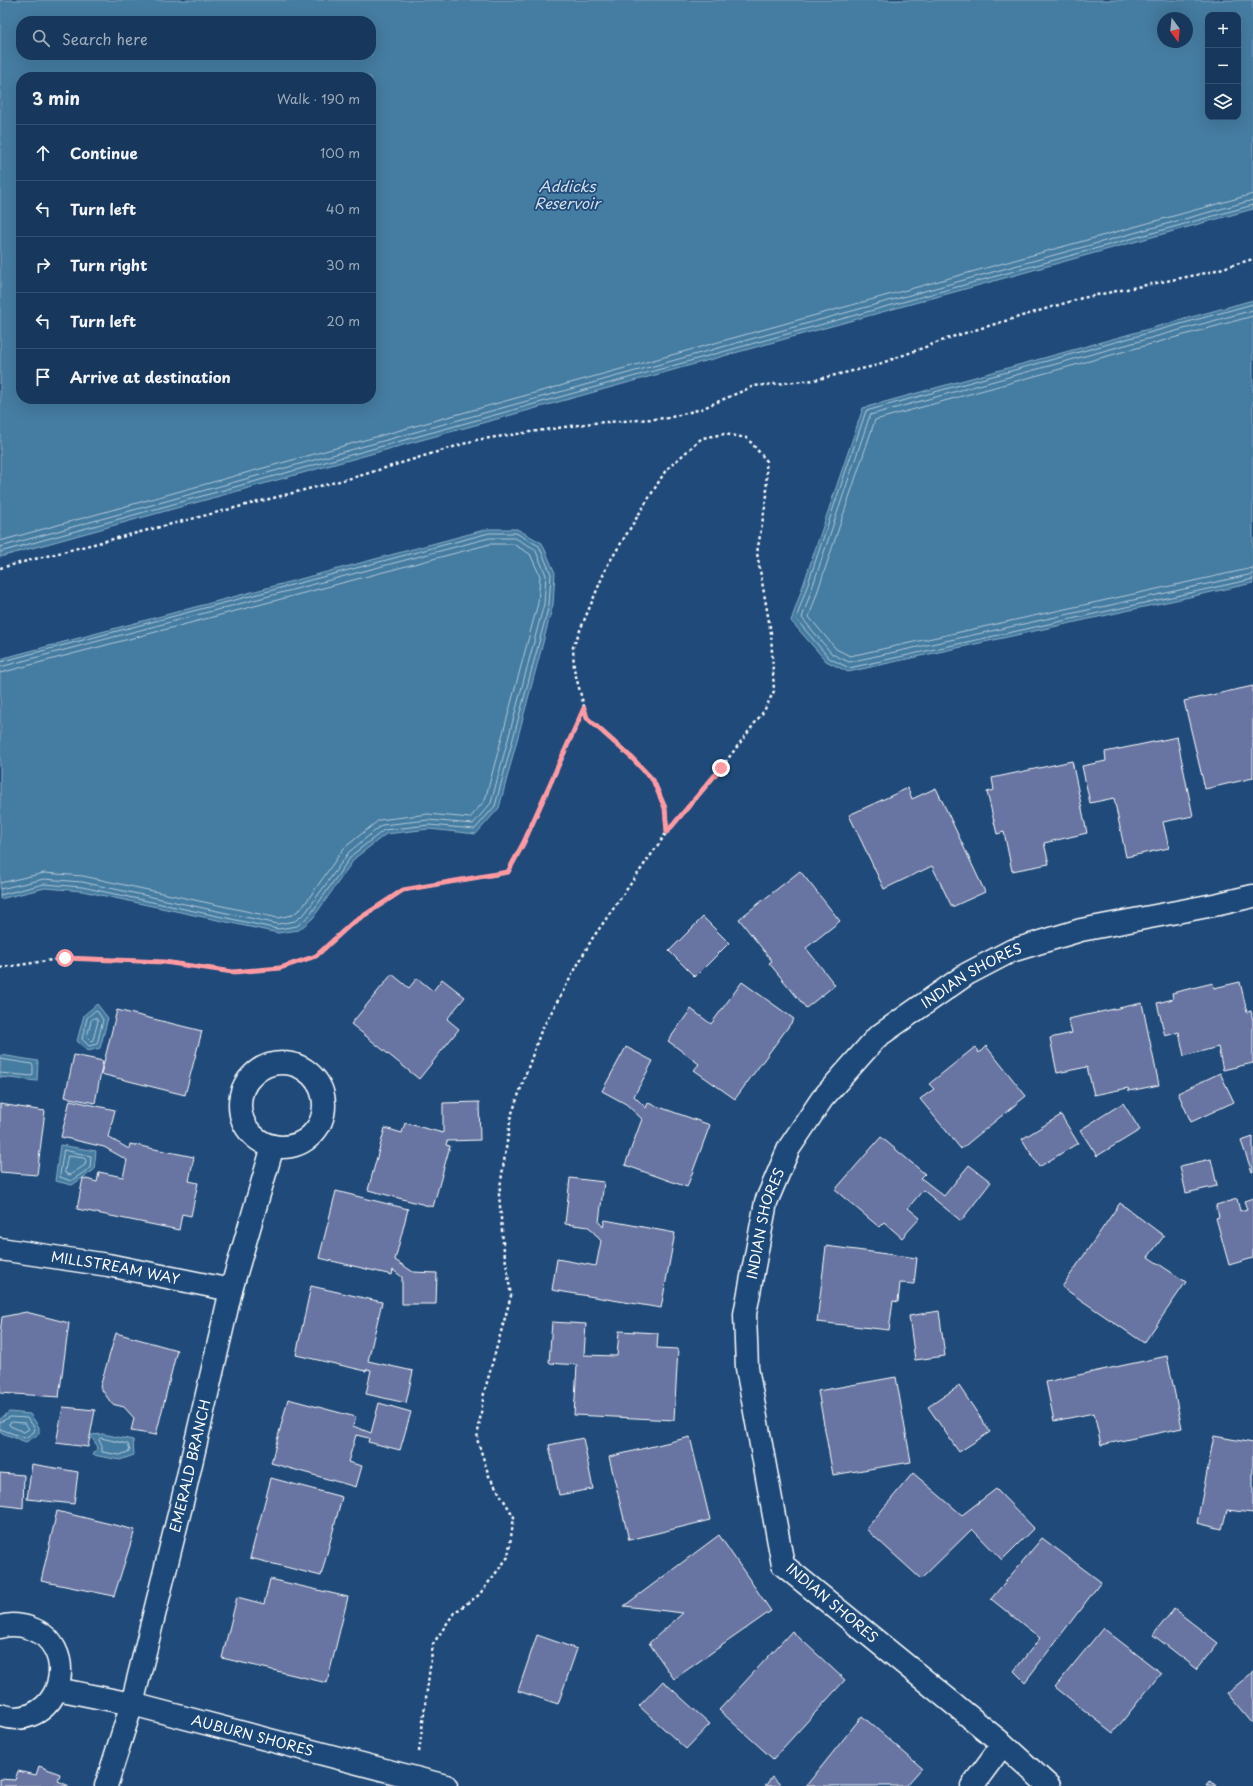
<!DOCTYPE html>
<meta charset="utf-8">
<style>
:root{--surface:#17385c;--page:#244365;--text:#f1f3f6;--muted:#9eacbb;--line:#365272}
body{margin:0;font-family:"Playpen Sans",sans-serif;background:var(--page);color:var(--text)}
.controls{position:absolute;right:12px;top:12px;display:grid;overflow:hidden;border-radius:8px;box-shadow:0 4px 16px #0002}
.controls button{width:36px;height:36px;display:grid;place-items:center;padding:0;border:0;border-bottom:1px solid var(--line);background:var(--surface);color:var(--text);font:20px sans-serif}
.compass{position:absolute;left:1157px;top:12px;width:36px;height:36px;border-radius:50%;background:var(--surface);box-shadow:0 4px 16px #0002;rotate:165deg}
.stop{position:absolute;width:12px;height:12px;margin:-9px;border:3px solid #ff9aa2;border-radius:50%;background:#fff}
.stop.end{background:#ff9aa2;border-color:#fff;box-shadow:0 1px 4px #0008}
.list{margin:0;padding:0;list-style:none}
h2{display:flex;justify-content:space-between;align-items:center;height:52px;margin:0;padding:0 16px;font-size:17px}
h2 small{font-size:13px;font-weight:400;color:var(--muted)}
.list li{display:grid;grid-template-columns:26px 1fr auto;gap:12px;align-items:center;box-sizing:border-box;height:56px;padding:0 16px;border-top:1px solid var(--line)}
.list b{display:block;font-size:15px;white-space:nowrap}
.list em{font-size:13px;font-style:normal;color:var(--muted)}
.icon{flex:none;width:22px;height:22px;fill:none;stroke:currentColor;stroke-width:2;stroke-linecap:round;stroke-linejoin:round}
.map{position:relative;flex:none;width:1253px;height:1786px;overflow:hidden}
.search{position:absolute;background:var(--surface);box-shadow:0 4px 16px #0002;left:16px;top:16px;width:360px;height:44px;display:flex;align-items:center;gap:10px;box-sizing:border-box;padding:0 14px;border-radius:16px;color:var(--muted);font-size:15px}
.panel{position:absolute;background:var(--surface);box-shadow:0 4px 16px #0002;left:16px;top:72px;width:360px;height:332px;border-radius:16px}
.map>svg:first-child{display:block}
.water{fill:#447ba1;stroke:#8fb0c7;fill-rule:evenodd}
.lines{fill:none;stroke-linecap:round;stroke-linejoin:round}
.shore{stroke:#b4cad9;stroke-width:1}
.building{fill:#6875a2;stroke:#fff}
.minor-casing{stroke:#fff;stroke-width:25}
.path{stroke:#fff;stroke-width:2.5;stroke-dasharray:3 3;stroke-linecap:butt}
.minor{stroke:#1f4a7a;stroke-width:22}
.route{stroke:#ff9aa2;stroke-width:5}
.labels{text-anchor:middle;stroke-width:3.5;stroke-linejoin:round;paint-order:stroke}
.street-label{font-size:14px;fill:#fff;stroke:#1f4a7a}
.water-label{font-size:15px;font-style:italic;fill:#d0dee8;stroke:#1f4a7a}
</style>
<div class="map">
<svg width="1253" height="1786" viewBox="0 0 1253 1786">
<rect width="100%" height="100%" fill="#1f4a7a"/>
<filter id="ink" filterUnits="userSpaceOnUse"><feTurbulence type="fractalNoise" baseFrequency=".025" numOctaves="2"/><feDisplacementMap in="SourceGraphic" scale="8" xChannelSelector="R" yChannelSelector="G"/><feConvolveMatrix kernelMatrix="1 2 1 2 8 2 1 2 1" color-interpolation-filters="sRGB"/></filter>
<g filter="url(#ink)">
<!-- water -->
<path class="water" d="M0,0H1253V209L0,557ZM1208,15H1238V117H1208ZM1163,18H1187V42H1163ZM21,21H371V55H21ZM21,77H371V399H21Z
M1253,300V583L848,672L826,661L791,621L863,408Z
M488,529H517L542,543L555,573L553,605L499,808L476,834L429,829L386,834L355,858L313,918L299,930L278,933L82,891L45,888L0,899V659Z
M97,1004L108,1018L100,1048L88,1051L77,1041L84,1015Z
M1,1055L38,1061L37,1081L0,1077Z
M60,1145L96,1151L94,1170L72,1185L55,1181Z
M9,1412L30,1414L39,1427V1434L26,1442L2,1433L0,1431V1419Z
M103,1434L133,1440L134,1455L120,1460L93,1455L98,1447L90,1435Z"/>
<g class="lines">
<!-- shore -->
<path class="shore" d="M1253,304L866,411L796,619L829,658L849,668L1253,579
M1253,310L870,415L802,618L832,654L849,662L1253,574
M1253,316L875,420L809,617L836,649L850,656L1253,568
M0,541L1253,194
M0,547L1253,200
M0,552L1253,205
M0,662L489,533H516L539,546L551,574L549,605L495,806L475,829L429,825L384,830L352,855L310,915L297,926L278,929L82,887L44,884L0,895
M0,667L489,538H515L535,549L546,575L544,604L491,803L473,824L428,820L382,825L349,852L306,912L295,921L278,924L82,882L44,879L0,889
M0,673L490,544H513L530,554L540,576L538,603L485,800L470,818L428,814L379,820L344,848L302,908L292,915L278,918L83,876L44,873L0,883
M95,1011L98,1012L103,1020L97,1044L89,1046L82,1039L87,1018Z
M94,1018H96L98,1021L93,1040L91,1041L87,1037L91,1021Z
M0,1059L32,1064L33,1066V1075L32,1076L0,1073
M64,1150L91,1156L90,1168L71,1181L60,1177Z
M68,1156L84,1158L86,1160L85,1165L70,1175L65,1173Z
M0,1422L10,1417L27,1418L35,1428L34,1432L25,1438L0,1429
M12,1422L25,1423L29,1429L24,1432L10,1426L9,1424Z
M101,1438L128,1444L130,1451L120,1455L102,1452V1446L99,1440Z"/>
</g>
<!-- building -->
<path class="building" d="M1253,686V778L1205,789L1184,701Z
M1177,737L1193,816L1163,822L1169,848L1126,857L1114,798L1090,803L1082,766L1106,761L1105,752Z
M1072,761L1087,833L1044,843L1049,864L1012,871L1004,832L997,834L987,792L994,790L992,778Z
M908,788L912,799L936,788L985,892L952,907L932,866L884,889L849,815Z
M800,871L840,921L806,948L835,985L806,1008L769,963L772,961L739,919Z
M703,917L729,943L695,977L669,951Z
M392,974L409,988L417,978L433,991L442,979L465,997L447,1019L459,1029L419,1079L351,1024Z
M742,982L794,1019L735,1099L694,1070L699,1064L668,1041L691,1009L711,1024Z
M1240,982L1247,1012L1251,1011L1253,1021V1063L1223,1070L1218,1047L1184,1056L1179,1032L1165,1036L1157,1003L1173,999L1172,993L1213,983L1214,988Z
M1142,1003L1159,1085L1129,1091L1128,1088L1094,1095L1087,1067L1057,1073L1050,1038L1072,1033L1068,1019Z
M117,1010L202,1031L185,1095L101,1074Z
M986,1046L1026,1096L961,1149L920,1099L934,1089L929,1084L975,1047L979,1053Z
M626,1047L653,1061L634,1096L646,1108L648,1103L710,1125L687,1187L625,1165L642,1119L626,1104L602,1091Z
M74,1055L103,1061L95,1103L65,1097Z
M1220,1073L1234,1102L1191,1122L1178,1093Z
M70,1100L115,1110L108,1137L129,1149L130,1144L194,1157L189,1181L198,1183L191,1216L182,1214L179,1230L77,1209L83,1178L97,1182L99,1172L123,1177L127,1160L104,1147L61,1137Z
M479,1102L480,1140L447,1141L446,1145L450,1146L433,1207L368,1190L385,1128L402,1133L405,1123L443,1133V1103Z
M1123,1103L1140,1130L1097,1156L1080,1130Z
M0,1104L45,1111L37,1175L0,1172Z
M1061,1115L1078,1143L1039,1167L1022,1139Z
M881,1137L925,1174L921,1178L944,1196L969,1165L991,1182L961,1221L923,1190L908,1208L920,1218L902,1238L884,1222L879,1227L835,1190Z
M1253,1137V1172H1252L1241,1141Z
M1211,1159L1217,1186L1186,1193L1180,1166Z
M570,1178L604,1182L599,1222L603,1227L605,1220L675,1233L661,1308L552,1290L557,1259L596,1266L601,1241L589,1227L565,1224Z
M336,1191L408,1209L395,1260L413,1272L437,1273L436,1304H402V1277L393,1270L392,1275L319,1258Z
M1253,1198V1258L1229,1265L1216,1218L1219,1217L1216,1205L1237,1199L1240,1211L1247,1209L1244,1201Z
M1120,1203L1164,1236L1148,1257L1186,1282L1144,1343L1062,1287Z
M826,1246L917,1258L914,1284L900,1283L898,1302L893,1301L889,1330L817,1322Z
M311,1286L382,1302L368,1361L413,1371L406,1403L366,1394L371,1370L367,1369L366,1371L296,1355Z
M939,1311L945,1356L915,1360L909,1316Z
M26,1312L69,1323L59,1397L0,1393V1333L2,1317Z
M552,1322L586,1324L584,1355L617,1356L619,1331L658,1333L657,1348L678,1349L674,1420L574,1415L577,1365L549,1363Z
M116,1333L177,1350L156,1435L131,1431L134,1418L124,1407L112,1404L100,1387Z
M1167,1356L1182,1428L1101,1445L1094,1413L1054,1421L1046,1382Z
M896,1377L911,1462L833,1475L818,1391Z
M959,1386L990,1432L959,1452L928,1407Z
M288,1399L356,1417L353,1426L371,1433L379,1403L411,1412L400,1450L368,1442L369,1438L356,1435L348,1462L362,1466L356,1487L271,1463Z
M63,1407L95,1410L88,1447L56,1443Z
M1214,1436L1253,1443V1513L1227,1510L1222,1529L1197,1523Z
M690,1437L710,1520L629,1540L609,1457Z
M583,1438L593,1489L559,1495L549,1445Z
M32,1464L78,1472L74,1504L27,1499Z
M0,1473L24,1475L23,1508L0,1505Z
M913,1473L962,1515L996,1489L1034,1528L1002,1560L972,1529L921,1579L866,1529Z
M271,1478L342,1497L321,1576L250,1558Z
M57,1511L135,1530L114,1596L41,1581Z
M719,1535L771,1611L674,1679L649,1643L683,1613L624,1606Z
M1042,1538L1101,1582L1025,1682L1014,1671L1040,1638L991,1599Z
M270,1579L348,1597L327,1683L222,1658L237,1597L264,1604Z
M1174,1609L1218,1643L1197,1669L1153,1635Z
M1103,1628L1161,1673L1113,1733L1055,1687Z
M792,1631L845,1680L773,1759L719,1710Z
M537,1635L577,1649L558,1704L518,1691Z
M1253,1672V1724L1227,1693Z
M663,1681L710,1724L686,1749L639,1706Z
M862,1716L922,1768L906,1786H806Z
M39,1766L60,1774L58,1781L69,1786H0V1779L15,1780L18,1771L36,1775Z
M772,1777L782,1786H765Z
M1211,1781L1216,1786H1207Z"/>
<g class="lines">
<!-- minor casing -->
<g class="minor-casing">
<g id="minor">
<circle cx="282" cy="1105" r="42"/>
<path id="s1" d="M0,1249L108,1265L231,1290"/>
<path d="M0,1627C9,1624 21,1625 30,1628C78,1645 65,1717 15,1718C10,1718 5,1716 0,1715"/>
<path id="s2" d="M57,1689L132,1704L446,1786"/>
<path id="s3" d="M106,1786L132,1704L183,1498L231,1290L273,1146"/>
<path d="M972,1786L1003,1744"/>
<path id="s4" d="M1049,1786L1003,1744L783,1565L747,1368L745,1314L766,1202L789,1148L822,1099L877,1037L967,974L1011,951L1081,930L1219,904L1253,896"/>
</g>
</g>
<!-- path -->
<path class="path" d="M0,568L359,476L476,440L592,423L668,418L701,409L754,386L814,380L874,366L955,336L1082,298L1206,273L1253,259
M0,968L65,958L164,962L233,972L280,968L316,956L351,924L403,890L508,872L524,842L584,709
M419,1752L433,1644L454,1613L479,1595L508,1557L514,1517L489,1476L477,1439L484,1393L511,1296L503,1243L499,1194L511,1116L541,1031L592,939L667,832L721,768L764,711L774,691L771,633L757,553L767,495L766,460L747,438L724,434L702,438L666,470L607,566L573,647L574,669L587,718L632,758L653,780L665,808L667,832"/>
<!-- minor -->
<use href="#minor" class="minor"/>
</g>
</g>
<g class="lines" filter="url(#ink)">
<!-- route -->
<path class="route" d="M65,958L164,962L233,972L280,968L316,956L351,924L403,890L508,872L524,842L584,708L587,718L632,758L653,780L665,808L667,832L721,768"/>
</g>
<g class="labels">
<!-- street labels -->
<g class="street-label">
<text dy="5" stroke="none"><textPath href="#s4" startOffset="1028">INDIAN SHORES</textPath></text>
<text dy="5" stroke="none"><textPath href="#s4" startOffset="693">INDIAN SHORES</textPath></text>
<text dy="5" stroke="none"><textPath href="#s1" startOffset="117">MILLSTREAM WAY</textPath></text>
<text dy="5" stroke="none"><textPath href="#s3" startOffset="331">EMERALD BRANCH</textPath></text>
<text transform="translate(832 1603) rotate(40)" y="5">INDIAN SHORES</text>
<text dy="5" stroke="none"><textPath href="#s2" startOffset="201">AUBURN SHORES</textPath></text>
</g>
<!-- water labels -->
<g class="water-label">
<text x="567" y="192">Addicks<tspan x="567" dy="17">Reservoir</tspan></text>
</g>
</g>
</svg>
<div class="controls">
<button>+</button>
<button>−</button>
<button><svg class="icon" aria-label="layers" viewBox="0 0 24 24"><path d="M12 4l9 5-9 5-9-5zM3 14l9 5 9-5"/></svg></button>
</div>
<svg class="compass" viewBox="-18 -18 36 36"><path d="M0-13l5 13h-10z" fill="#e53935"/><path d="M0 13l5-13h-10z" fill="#9eacbb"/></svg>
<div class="stop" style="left:65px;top:958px"></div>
<div class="stop end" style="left:721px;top:768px"></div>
<div class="search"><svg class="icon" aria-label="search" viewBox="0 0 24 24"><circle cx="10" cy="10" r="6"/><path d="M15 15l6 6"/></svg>Search here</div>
<section class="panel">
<h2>3 min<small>Walk · 190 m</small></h2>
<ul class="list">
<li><svg class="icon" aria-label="ahead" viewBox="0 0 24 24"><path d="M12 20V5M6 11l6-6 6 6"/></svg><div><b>Continue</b></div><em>100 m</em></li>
<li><svg class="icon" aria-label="left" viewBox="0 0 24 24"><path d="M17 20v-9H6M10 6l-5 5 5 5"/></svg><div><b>Turn left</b></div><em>40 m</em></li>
<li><svg class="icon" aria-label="right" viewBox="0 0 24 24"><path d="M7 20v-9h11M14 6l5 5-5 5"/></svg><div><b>Turn right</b></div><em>30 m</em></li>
<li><svg class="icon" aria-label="left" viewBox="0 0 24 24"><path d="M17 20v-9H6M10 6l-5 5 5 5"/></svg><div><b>Turn left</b></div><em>20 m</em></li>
<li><svg class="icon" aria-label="arrive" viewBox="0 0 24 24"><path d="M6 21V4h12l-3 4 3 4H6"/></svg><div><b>Arrive at destination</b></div></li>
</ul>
</section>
</div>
